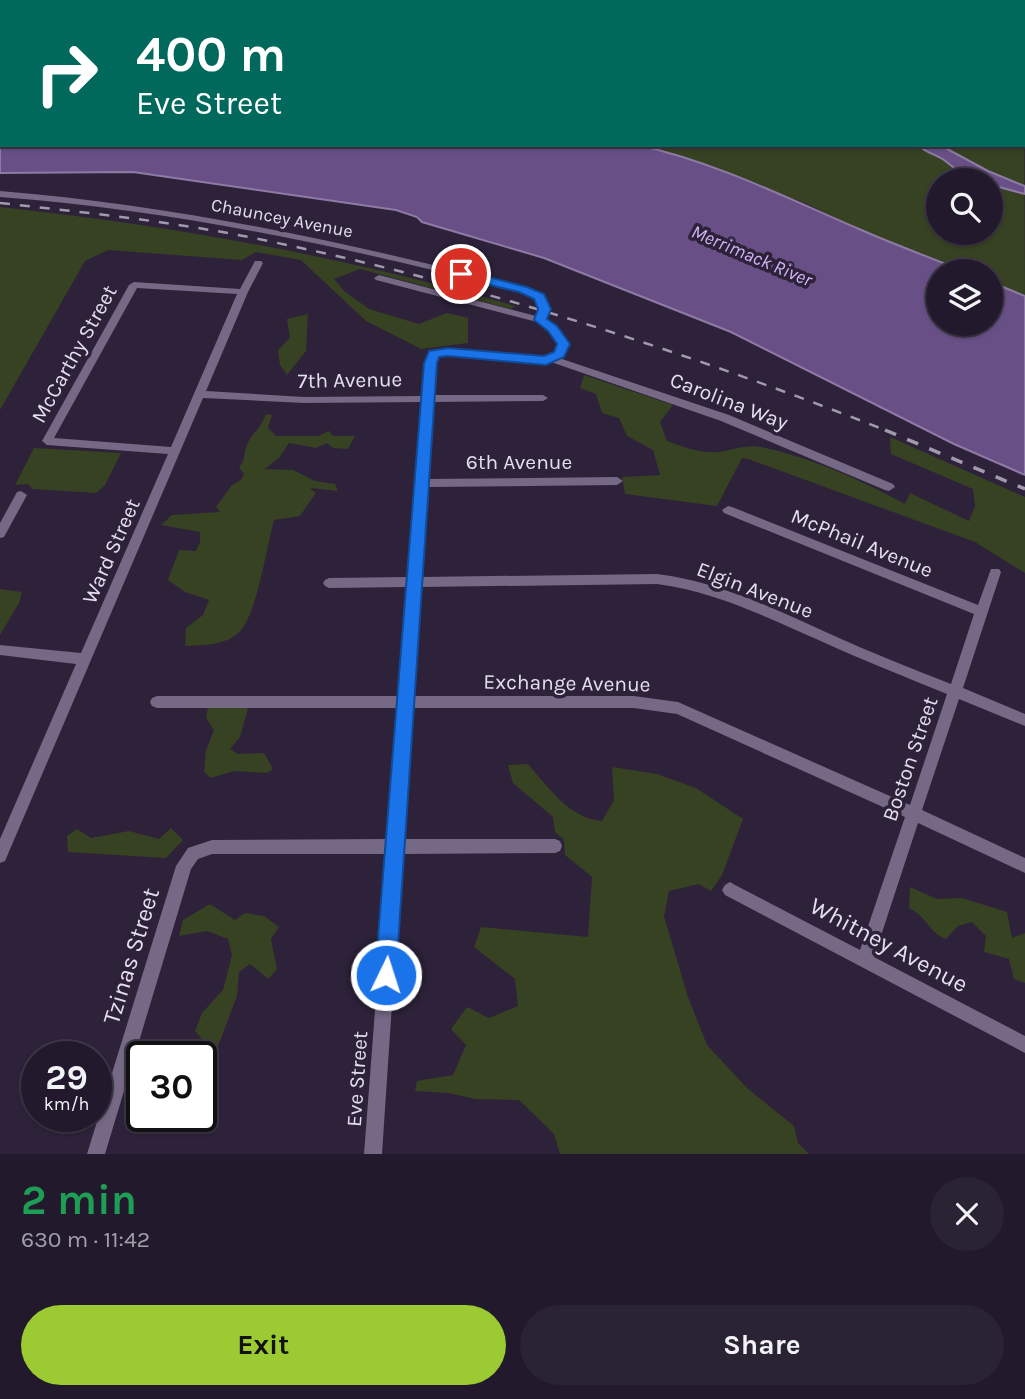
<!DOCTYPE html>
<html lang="en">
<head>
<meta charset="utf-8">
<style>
	:root { --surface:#221a2c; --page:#2a2334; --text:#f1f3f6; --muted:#a2a1a9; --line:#3f3848; --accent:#9cca32 }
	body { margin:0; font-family:Karla,sans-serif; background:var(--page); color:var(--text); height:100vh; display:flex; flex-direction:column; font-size:26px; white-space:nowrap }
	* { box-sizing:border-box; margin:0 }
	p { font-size:23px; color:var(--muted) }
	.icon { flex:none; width:38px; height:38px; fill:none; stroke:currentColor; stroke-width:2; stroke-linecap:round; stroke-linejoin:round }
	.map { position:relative; height:1154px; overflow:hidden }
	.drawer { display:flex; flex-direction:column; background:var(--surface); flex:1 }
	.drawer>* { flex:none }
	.hud { position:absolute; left:0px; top:0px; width:1026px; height:147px; box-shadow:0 2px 5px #0004,0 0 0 2px var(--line); background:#00695c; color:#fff; overflow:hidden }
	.buttons { position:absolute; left:926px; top:168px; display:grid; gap:14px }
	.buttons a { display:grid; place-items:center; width:77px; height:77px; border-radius:50%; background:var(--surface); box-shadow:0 2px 5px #0004,0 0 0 2px var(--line); font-size:35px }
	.speed { position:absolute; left:21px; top:1041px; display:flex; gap:14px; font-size:35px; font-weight:700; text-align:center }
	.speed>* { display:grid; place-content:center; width:91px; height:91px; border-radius:50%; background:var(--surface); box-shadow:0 2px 5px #0004,0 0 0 2px var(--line); line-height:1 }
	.speed small { font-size:18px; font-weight:400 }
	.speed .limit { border:4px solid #111; border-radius:10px; background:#fff; color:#111 }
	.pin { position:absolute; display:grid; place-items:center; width:60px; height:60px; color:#fff; margin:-30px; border:4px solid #fff; border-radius:50%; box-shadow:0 2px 7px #0007 }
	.me { position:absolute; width:77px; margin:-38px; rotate:4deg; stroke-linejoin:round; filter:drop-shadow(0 0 5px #0008) }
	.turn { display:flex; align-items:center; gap:24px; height:147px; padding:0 21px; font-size:32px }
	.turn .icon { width:91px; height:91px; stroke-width:2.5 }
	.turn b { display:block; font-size:49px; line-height:60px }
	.round { display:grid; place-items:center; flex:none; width:74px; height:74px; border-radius:37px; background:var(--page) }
	.head { display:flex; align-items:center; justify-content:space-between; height:119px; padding:0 21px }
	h1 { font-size:42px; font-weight:700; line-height:52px; color:#1e9e55 }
	.cta { display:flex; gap:14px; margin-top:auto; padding:14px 21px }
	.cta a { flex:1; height:80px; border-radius:42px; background:var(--accent); color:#111; font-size:28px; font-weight:700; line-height:80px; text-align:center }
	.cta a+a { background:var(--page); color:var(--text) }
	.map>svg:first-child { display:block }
	.green { fill:#364222; fill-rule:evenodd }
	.water { fill:#685086; stroke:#8e7ba5; stroke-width:2 }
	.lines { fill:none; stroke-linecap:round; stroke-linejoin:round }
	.minor { fill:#756986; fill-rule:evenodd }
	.major { fill:#91a370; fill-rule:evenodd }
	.rail-far1 { stroke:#a199ac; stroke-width:2.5; stroke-dasharray:10 10; stroke-linecap:butt }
	.rail { stroke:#a199ac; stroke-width:3.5; stroke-dasharray:12 12; stroke-linecap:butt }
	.route { fill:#1a73e8; stroke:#114b97; stroke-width:2 }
	.labels { text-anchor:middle; stroke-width:7; stroke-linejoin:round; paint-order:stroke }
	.far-street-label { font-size:18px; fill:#e5deee; stroke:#2d223a }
	.far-water-label { font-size:19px; font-style:italic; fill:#d1b5f7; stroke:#2d223a }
	.street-label { font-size:21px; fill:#e5deee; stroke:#2d223a }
	.near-street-label { font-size:24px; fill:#e5deee; stroke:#2d223a }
</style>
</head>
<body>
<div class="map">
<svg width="1025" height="1154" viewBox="0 0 1025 1154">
	<rect width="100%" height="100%" fill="#2d223a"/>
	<path class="green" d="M0,0H224V2H2L0,49Z
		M1024,64L1025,296L991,282L990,271H963L857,228L807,204L720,171L638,145H1024ZM938,180H990V233H938Z
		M0,207C175,226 347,257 515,306L511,309L360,269L334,279L344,291L369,309L419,324L447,313L468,318V343L421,349L366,321L301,260L256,252L242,260L108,250L85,261L0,410Z
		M308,314L306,351L287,375L280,365L278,350L290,338L287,319Z
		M584,375L673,405L660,422L667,441C684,447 701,454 719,452C733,450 745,444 761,447C810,457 861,480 905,504L910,493L969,521L975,506L973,489L891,454L890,437L1025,497V573L975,542L748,459L742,458L717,506L625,494L622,477L660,475L653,450L627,436L619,418L602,413L596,394L580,388Z
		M266,414L272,415L268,428L276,436H318L329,431L333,436H355L348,449L333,448L327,443L316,448L289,443L279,458L265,469L293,470L315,481L335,484L338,491L310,488L316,493L300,516L274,520C267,546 257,612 241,630C228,646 203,645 185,646L186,628L203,615L209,600L185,592L168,580L179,550L196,551L200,542V532L161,525L172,515L220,512L216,507L232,485L241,480L244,474L239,467C246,459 243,454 247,445C251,434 260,430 266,414Z
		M34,448L121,453L105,485L96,493L32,489L28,484L15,485Z
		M0,589L22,592L19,603L0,635Z
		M208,708H248L240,737L230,749L238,754L264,753L273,769L267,773L234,771L211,778L204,772L206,750L214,730L206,718Z
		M528,764C548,787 570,819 602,821L614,800L612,767L657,774L696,788L743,819L722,875L711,891L699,884L669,891L664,916L688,997L707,1045L747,1088L794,1126L798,1143L809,1154H560L554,1134L519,1100L475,1099L449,1093L415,1091L417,1081L453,1075L466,1045L451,1029L467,1007L489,1018L518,1006L515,979L474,947L481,927L588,937L592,877L565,855L564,840L555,832L553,817L513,783L508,765Z
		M171,828L183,840L166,858L68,852L67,836L77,829L91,838L129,831L159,839Z
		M910,887L937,899L962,898L1007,912L1012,938L1025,933V983L1014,979L1009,959L984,952L986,936L972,922L958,926L946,939C926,931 930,919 909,908Z
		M210,904L235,920L245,913L264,916L279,927L271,939L277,969L268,979L250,964L239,972L237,996L215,1054L195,1031L202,1013L223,990L232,955L228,939L207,931L179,936L183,920Z"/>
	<path class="water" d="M0,88L2,145H638C715,162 787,198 859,229C893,244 929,257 963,271H938V324H990L991,282L1025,296V475L954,444L731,332L544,258L422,222L417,217L396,210L133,172L0,173Z
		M918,145H940L988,171L1022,185L1025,186V194L991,185L990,180C966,180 961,173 944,160C935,154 926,153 918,145Z"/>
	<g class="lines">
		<path class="minor" d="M315,0H323L325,2H317Z
			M0,191C182,206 350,243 526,288L543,295L549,303L545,319L556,326L569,344L563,356L559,358L729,415L893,484L895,487L889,491L885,490L721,421L551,362L546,364L448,355L438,357L435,363L433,395H543L548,398L543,401L432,402L427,479L617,477L623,481L617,485L427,487L421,577L657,574C719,582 774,608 830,634C870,652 910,668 951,684L974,614L724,513L722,510L728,506L732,507L978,605L991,569H999L1001,572L963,688L1025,714V726L959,699L922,810L1025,858V873L918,823L874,957L1025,1036V1053L725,895L722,890L725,885L730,882L735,885L860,950L905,817L677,714L634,708H412L403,839H555L560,841L562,846L560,851L555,853L402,854L382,1154H364L387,854H212L198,859L191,869L105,1154H87L176,866L188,848L212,840L388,839L398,708H157L152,706L150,702L152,698L157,696H399L408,587L329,588L325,586L323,583L325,580L329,578L408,577L422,402L304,403L203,398L5,861L0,863V839L76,664L0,655V645L81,653L168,454L47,445L42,441L129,285L134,282L240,289L255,261H261L263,263L248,292L206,391L304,397L422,396L425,363L430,352L448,349L544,358L555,352L559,344L550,330L537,322L376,280L374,278L379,275L536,316L539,303L537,299L520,292C346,247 180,211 0,197ZM137,288L237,294L171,447L54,438ZM657,584C717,592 768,618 823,642C864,661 906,677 947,694L910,805L678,702L634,696H413L420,587Z
			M21,491L27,495L4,537L0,538V523L17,492Z"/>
		<path class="major" d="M1024,58H1025V64H1024Z
			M0,78H2V84H0Z"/>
		<path class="rail-far1" d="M0,203C89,213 179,222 268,241C481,285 687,352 890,432"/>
		<path class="rail" d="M885,430L1025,489"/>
	</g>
	<path class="route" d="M461,270L527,287L544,294L551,309L547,319L557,326L570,344L564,357L546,365L448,356L439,357L437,363L396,975L393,982L386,985L378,982L375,975L424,363L429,351L448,348L544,356L554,352L557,344L548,331L534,320L538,309L534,299L519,292L456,277L455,274Z"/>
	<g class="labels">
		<g class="far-street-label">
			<text transform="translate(282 218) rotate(11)" y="6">Chauncey Avenue</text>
		</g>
		<g class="far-water-label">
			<text transform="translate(752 255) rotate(23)" y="7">Merrimack River</text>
		</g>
		<g class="street-label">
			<text transform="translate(74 354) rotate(-61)" y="7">McCarthy Street</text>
			<text transform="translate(350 380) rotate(-1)" y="7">7th Avenue</text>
			<text transform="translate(729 401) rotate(21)" y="7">Carolina Way</text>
			<text x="519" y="469">6th Avenue</text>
			<text transform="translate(862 543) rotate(22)" y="7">McPhail Avenue</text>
			<text transform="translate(111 551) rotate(-66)" y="7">Ward Street</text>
			<text transform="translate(755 590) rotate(21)" y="7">Elgin Avenue</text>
			<text transform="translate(567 683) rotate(1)" y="7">Exchange Avenue</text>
			<text transform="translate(910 759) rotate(-71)" y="7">Boston Street</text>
			<text transform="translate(357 1079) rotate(-86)" y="7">Eve Street</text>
		</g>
		<g class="near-street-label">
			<text transform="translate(889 945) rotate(28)" y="8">Whitney Avenue</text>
			<text transform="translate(131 956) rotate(-73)" y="8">Tzinas Street</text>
		</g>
	</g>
</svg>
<div class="buttons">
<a><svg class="icon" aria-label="search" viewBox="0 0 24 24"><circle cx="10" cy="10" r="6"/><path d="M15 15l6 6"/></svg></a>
<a><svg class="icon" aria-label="layers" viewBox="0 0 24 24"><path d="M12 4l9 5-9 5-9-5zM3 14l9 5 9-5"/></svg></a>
</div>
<div class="speed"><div>29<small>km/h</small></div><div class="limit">30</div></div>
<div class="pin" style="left:461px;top:274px;background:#d93025"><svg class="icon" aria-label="arrive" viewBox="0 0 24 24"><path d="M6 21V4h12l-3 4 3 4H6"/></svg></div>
<svg class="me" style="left:386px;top:975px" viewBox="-20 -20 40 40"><circle r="17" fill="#1a73e8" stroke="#fff" stroke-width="3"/><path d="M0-11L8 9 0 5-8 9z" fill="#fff"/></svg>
<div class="hud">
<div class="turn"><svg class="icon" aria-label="right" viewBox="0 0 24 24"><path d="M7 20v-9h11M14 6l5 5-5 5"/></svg><div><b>400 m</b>Eve Street</div></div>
</div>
</div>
<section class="drawer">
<div class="head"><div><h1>2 min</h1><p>630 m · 11:42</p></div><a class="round"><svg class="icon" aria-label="close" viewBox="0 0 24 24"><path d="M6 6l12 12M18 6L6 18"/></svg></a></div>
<div class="cta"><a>Exit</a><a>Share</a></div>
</section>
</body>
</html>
